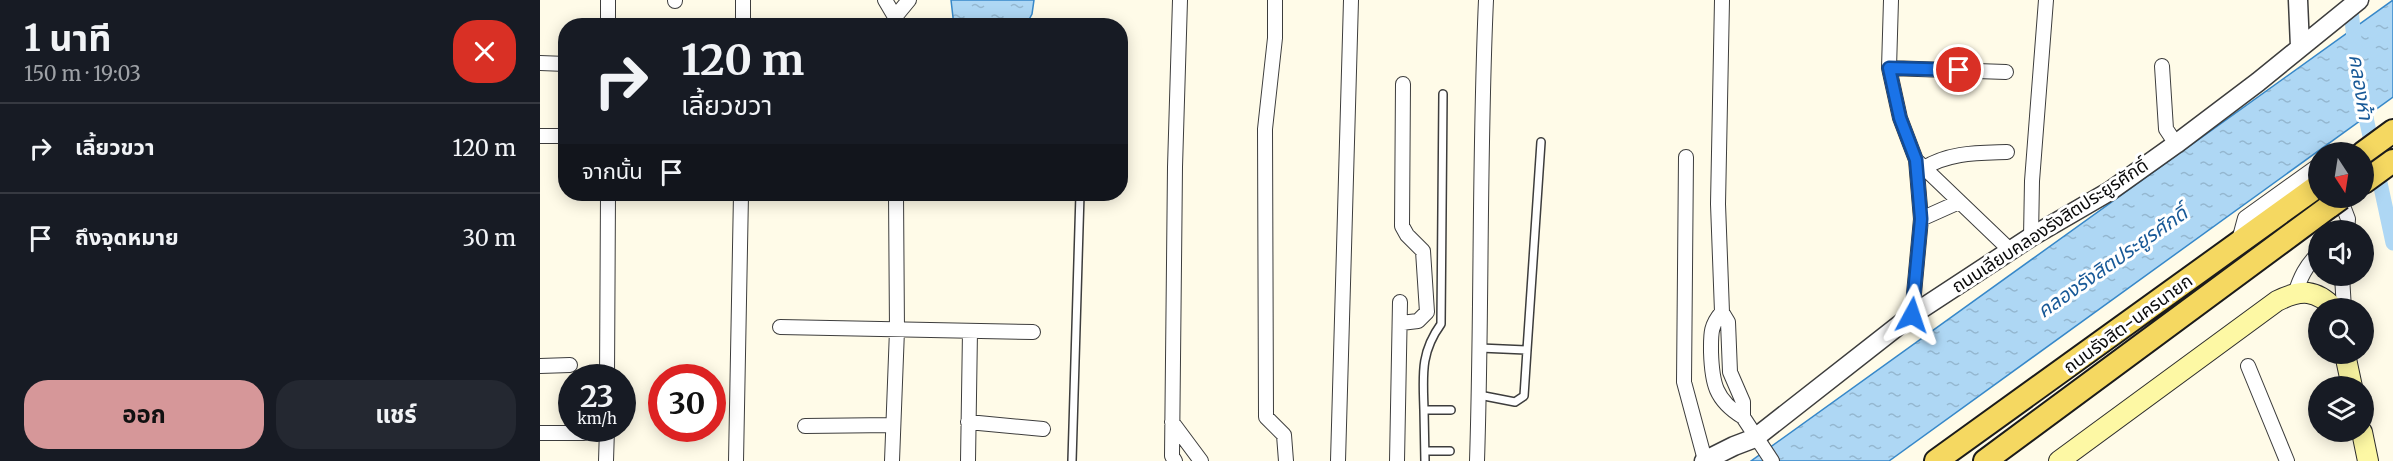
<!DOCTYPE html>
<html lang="th">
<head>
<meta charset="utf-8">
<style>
	:root { --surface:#171b24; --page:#242831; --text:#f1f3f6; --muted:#9ea1a6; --line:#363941; --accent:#d69799 }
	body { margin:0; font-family:Merriweather,"Noto Sans Thai",serif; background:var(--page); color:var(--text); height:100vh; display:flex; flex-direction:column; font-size:22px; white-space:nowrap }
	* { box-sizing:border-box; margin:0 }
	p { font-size:20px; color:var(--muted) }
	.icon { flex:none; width:33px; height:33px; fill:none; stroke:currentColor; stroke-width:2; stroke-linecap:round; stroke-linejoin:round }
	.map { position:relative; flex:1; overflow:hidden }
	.side { display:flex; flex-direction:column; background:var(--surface); width:540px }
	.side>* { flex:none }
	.hud { position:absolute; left:18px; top:18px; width:570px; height:183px; border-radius:24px; box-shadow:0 3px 15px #0003; background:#171b24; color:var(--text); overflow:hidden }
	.needle { width:39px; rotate:168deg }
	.controls { position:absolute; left:1768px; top:142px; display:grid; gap:12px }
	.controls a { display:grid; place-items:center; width:66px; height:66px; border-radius:50%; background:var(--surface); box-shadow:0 3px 15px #0003; font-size:30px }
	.speed { position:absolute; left:18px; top:364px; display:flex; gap:12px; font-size:30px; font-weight:700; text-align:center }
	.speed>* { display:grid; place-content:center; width:78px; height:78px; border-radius:50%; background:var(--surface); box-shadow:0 3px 15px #0003; line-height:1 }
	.speed small { font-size:15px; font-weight:400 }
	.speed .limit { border:9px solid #d22; background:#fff; color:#111 }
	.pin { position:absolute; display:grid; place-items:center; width:51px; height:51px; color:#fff; margin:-26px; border:3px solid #fff; border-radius:50%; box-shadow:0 2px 6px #0007 }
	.me { position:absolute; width:66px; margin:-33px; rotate:5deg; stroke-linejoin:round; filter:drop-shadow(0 0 4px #0008) }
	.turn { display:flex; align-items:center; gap:21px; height:126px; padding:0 24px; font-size:27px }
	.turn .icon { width:78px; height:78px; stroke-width:2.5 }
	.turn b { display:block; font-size:42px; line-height:51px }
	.then { display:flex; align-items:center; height:57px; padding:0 24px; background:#0003; gap:12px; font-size:22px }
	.round { display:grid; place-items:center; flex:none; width:63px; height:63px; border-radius:24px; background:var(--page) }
	.summary { display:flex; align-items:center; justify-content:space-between; height:102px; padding:0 24px }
	h1 { font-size:36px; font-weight:700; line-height:45px }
	.primary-button { display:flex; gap:12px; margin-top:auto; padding:12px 24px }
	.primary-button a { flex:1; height:69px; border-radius:24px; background:var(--accent); color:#111; font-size:24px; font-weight:700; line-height:69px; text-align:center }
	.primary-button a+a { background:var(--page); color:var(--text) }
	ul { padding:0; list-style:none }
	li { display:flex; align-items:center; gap:18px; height:90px; padding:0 24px; border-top:2px solid var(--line) }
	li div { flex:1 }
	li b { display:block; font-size:22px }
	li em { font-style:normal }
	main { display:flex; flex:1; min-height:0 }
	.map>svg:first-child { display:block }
	.water { fill:url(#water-ripples); stroke:#3788c9; stroke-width:1.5 }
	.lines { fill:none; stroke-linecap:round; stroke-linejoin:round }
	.canal { stroke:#aed7f4; stroke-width:15 }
	.service-casing { stroke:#3d3d3d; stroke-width:10 }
	.minor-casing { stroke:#3d3d3d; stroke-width:16 }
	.tertiary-casing { stroke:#3d3d3d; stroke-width:21 }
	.secondary-casing { stroke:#2c2c2c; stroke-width:22 }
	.primary-casing { stroke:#1b1b1b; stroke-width:26 }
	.service { stroke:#fff; stroke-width:7 }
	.minor { stroke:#fff; stroke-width:14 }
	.tertiary { stroke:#fff; stroke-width:18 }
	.secondary { stroke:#fdf8a4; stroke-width:20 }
	.primary { stroke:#f5d861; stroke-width:22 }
	.primary-bridge-casing { stroke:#1b1b1b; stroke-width:26; stroke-linecap:butt }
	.primary-bridge { stroke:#f5d861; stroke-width:22 }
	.route-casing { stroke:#114b97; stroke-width:15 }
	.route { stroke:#1a73e8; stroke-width:10 }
	.labels { text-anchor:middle; stroke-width:6; stroke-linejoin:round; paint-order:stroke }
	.street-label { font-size:18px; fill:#0a0a0a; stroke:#fff }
	.water-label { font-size:20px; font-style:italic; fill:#185997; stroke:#fff }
</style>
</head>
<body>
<main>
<section class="side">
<div class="summary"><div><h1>1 นาที</h1><p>150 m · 19:03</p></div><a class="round" style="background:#d93025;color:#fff"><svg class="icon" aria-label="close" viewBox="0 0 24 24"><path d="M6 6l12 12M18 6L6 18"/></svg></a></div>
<ul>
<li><svg class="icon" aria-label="right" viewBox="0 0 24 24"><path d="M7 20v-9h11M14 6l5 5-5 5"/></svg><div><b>เลี้ยวขวา</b></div><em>120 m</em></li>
<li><svg class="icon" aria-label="arrive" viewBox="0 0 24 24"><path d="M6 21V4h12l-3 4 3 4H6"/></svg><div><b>ถึงจุดหมาย</b></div><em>30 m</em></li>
</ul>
<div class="primary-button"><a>ออก</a><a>แชร์</a></div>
</section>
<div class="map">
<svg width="1853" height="461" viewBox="0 0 1853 461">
	<defs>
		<pattern id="water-ripples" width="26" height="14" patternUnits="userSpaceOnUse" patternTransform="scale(1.5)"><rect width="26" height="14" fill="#aed7f4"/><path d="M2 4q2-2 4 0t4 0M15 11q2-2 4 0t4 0" fill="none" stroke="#94b7d0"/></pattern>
	</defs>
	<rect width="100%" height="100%" fill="#fffbe8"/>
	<path class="water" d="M411,0H494L492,14L486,25L414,26Z
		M1853,0V97L1349,461H1211Z"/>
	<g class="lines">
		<path class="canal" d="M1810,0L1815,49
			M1822,99L1853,243"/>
		<g class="service-casing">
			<path id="service" d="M987,350L1001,142
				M939,395L975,402L984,396L987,350L940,348
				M884,410C883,375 880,353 901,324L903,94
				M885,451H910
				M532,461L540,194
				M885,461L884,410H911"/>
		</g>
		<g class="minor-casing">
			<path id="minor" d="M68,0V26
				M135,0V1
				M345,0L355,17L356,26
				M735,0V38L725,129L726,417L744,435L746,461
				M1182,0L1178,204L1182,312L1188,322L1190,372L1203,402V417L1232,461
				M1351,0L1349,68L1360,118L1376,160L1381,219L1372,315
				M355,17L369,0
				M203,26V0
				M0,63L26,64
				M1622,66L1626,129L1636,144
				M1349,68L1466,72
				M0,136H26
				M1146,157L1144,382L1165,460
				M1376,160L1471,251
				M1384,168C1410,152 1438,153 1467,152
				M1800,198L1808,219L1807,231
				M1381,219L1419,202
				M1491,237L1492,181L1506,0
				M1698,244L1705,218L1779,165
				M1802,276L1804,309
				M1755,294C1760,278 1766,265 1779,253
				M1182,312C1170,326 1171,334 1171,352C1172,383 1175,400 1203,417
				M861,323L878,321L887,312L883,251L867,235L862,226L863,84
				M240,327L493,332
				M0,366L30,365
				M1708,366L1747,461
				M67,378L68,194
				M428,422L503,429
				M632,422L661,461
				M265,426L352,425
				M0,433H44
				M66,461L67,429
				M196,461L201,194
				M352,461L357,330L356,194
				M428,461L430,331
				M635,461L632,456L635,167L640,0
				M798,461L811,0
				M857,461L860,302
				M937,461C942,307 939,154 946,0"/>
		</g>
		<g class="tertiary-casing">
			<path id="tertiary" d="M1758,0L1760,47
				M1164,461L1194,446L1215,438L1372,315L1491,237L1570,191L1636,144L1718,82L1819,0"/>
		</g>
		<g class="secondary-casing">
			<path id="secondary" d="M1805,354L1812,387
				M1822,432L1828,461
				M1519,461L1737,301C1761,289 1776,289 1795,309"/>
		</g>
		<g class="primary-casing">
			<path id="primary" d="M1823,153L1853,131
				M1824,182L1853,161
				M1396,461L1779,185
				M1445,461L1790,206"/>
		</g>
		<use href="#service" class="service"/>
		<use href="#minor" class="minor"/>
		<use href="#tertiary" class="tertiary"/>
		<use href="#secondary" class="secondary"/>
		<use href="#primary" class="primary"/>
		<g class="primary-bridge-casing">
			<path id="primary-bridge" d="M1790,206L1801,198"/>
		</g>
		<use href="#primary-bridge" class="primary-bridge"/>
	</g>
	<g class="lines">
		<g class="route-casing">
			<path id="route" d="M1372,315L1381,219L1376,160L1360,118L1349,68L1419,70"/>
		</g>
		<use href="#route" class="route"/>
	</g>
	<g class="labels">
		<g class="street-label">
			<text transform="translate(1510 226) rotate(-33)" y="6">ถนนเลียบคลองรังสิตประยูรศักดิ์</text>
			<text transform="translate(1588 324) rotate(-36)" y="6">ถนนรังสิต-นครนายก</text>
		</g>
		<g class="water-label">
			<text transform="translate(1821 87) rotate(81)" y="7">คลองห้า</text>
			<text transform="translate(1572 262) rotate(-35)" y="7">คลองรังสิตประยูรศักดิ์</text>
		</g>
	</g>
</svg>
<div class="controls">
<a><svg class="needle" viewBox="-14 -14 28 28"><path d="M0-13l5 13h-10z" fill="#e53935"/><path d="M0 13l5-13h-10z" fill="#9ea1a6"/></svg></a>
<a><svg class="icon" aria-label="sound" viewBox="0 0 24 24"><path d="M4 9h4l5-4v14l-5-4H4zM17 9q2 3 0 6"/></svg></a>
<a><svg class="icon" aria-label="search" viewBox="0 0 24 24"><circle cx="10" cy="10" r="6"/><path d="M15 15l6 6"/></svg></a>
<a><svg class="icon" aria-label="layers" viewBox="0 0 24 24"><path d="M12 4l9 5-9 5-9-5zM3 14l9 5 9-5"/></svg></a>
</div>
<div class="speed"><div>23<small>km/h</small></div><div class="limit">30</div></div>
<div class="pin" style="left:1419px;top:70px;background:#d93025"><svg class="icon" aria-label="arrive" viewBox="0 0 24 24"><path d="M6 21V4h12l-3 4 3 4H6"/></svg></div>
<svg class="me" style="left:1372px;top:315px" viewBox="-20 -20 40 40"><path d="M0-17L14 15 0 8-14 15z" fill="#1a73e8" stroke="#fff" stroke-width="4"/></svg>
<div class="hud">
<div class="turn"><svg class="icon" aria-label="right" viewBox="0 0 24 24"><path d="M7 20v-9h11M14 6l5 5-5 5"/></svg><div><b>120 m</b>เลี้ยวขวา</div></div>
<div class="then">จากนั้น<svg class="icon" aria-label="arrive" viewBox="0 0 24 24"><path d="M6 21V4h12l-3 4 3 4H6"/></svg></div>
</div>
</div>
</main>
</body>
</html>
